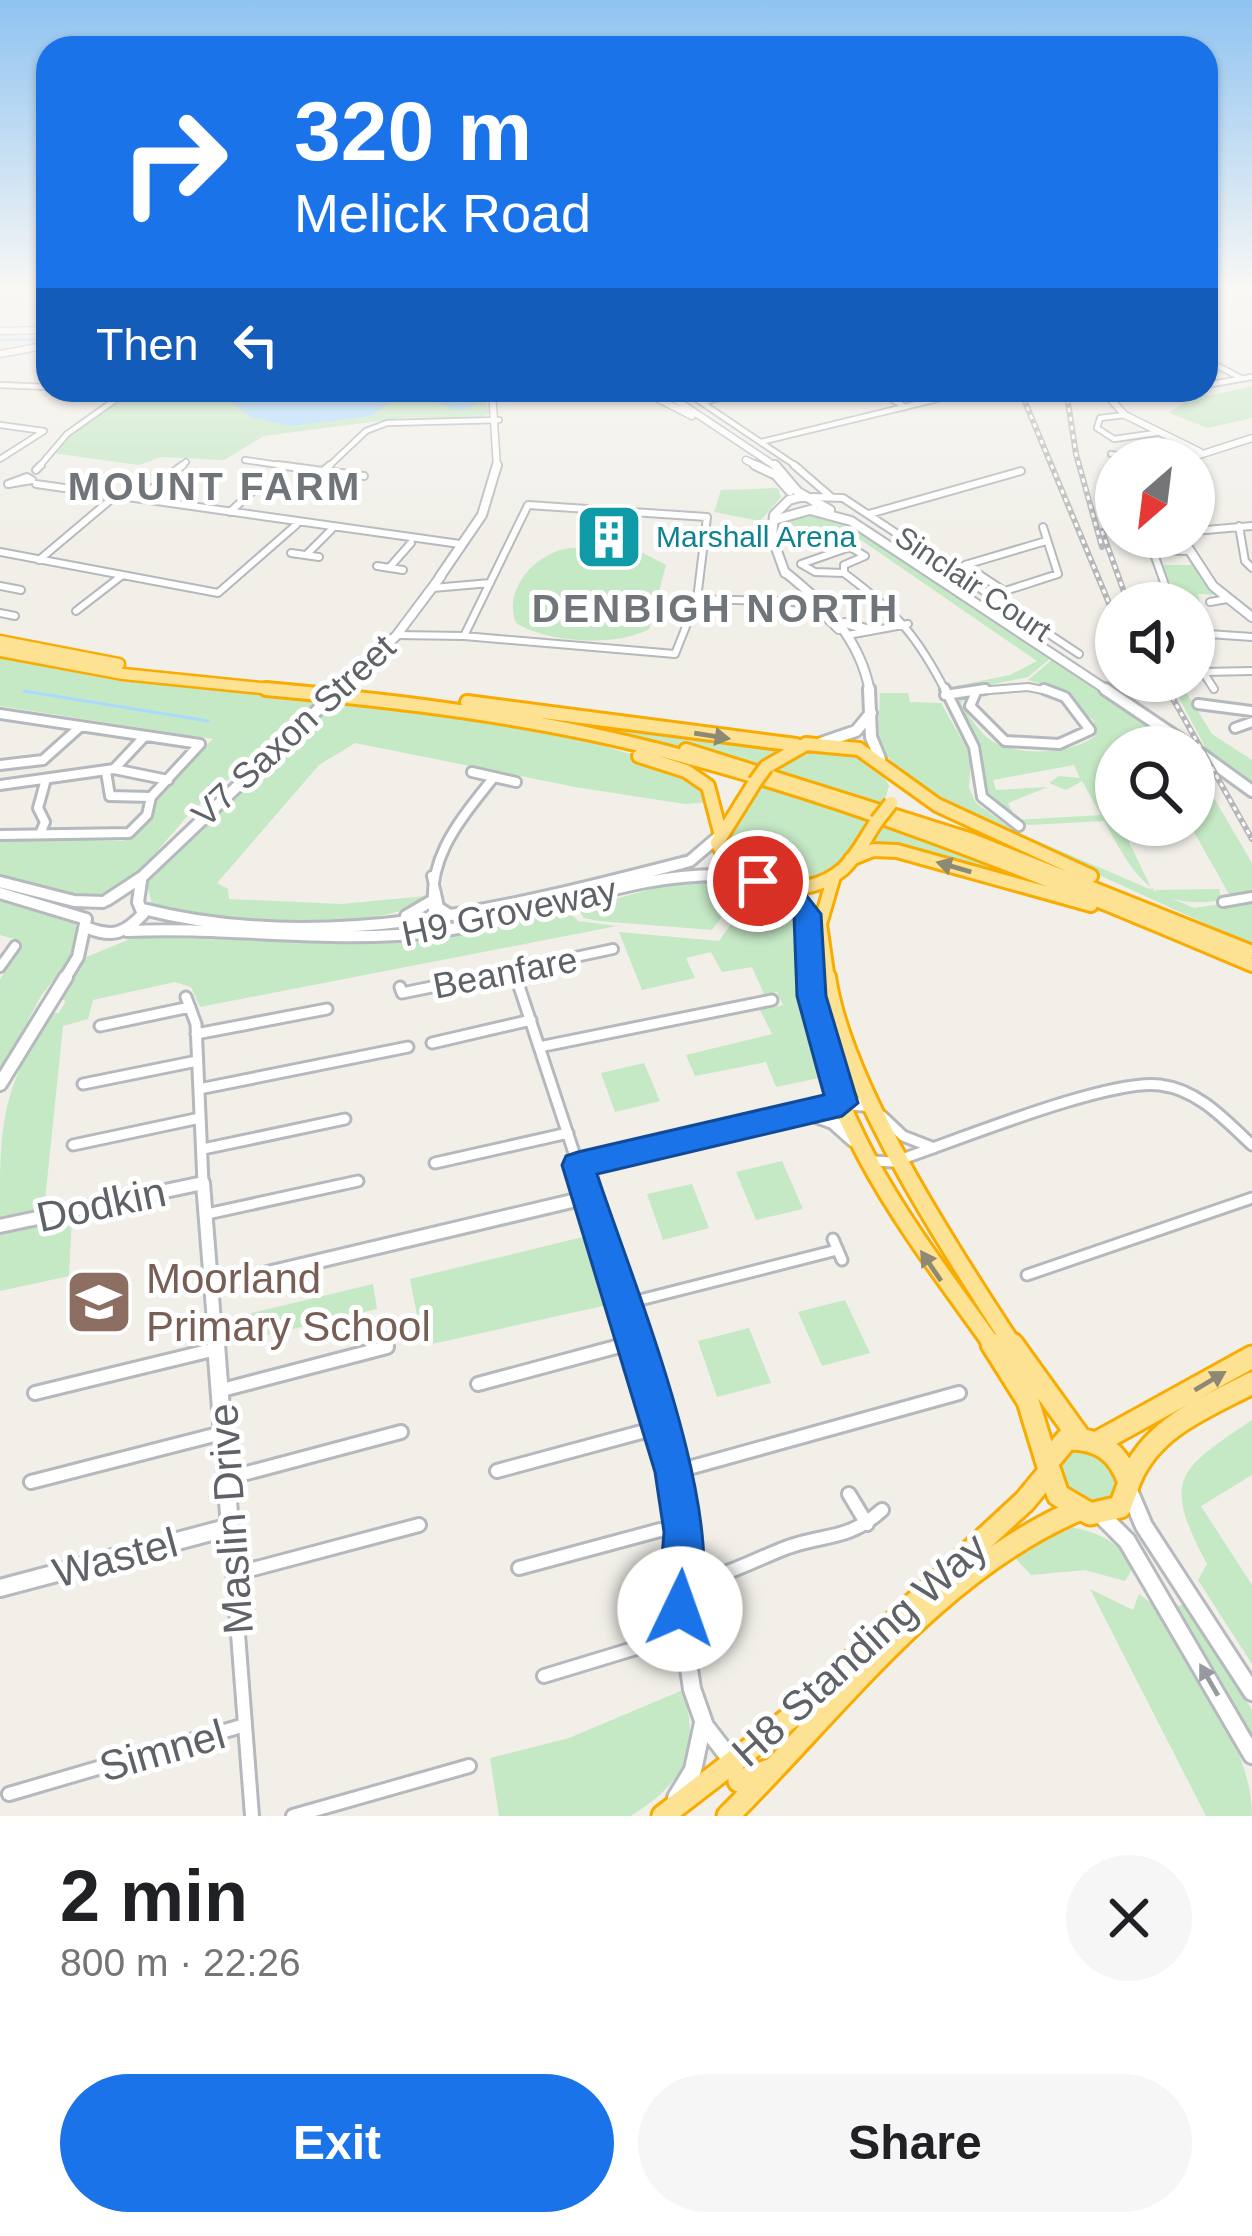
<!DOCTYPE html>
<html lang="en">
<head>
<meta charset="utf-8">
<style>
	:root { --surface:#fff; --page:#f6f6f6; --text:#202124; --muted:#757577; --accent:#1a73e8 }
	body { margin:0; font-family:Helvetica,sans-serif; background:var(--page); color:var(--text); height:100vh; display:flex; flex-direction:column; font-size:45px; white-space:nowrap }
	* { box-sizing:border-box; margin:0 }
	p { font-size:39px; color:var(--muted) }
	.icon { flex:none; width:66px; height:66px; fill:none; stroke:currentColor; stroke-width:2; stroke-linecap:round; stroke-linejoin:round }
	.map { position:relative; height:1816px; overflow:hidden }
	.sheet { display:flex; flex-direction:column; background:var(--surface); flex:1 }
	.sheet>* { flex:none }
	.hud { position:absolute; left:36px; top:36px; width:1182px; height:366px; border-radius:36px; box-shadow:0 3px 9px #0004; background:#1a73e8; color:#fff; overflow:hidden }
	.needle { width:78px; rotate:208deg }
	.fabs { position:absolute; left:1095px; top:438px; display:grid; gap:24px }
	.fabs a { display:grid; place-items:center; width:120px; height:120px; border-radius:50%; background:var(--surface); box-shadow:0 3px 9px #0004; font-size:60px }
	.pin { position:absolute; display:grid; place-items:center; width:102px; height:102px; color:#fff; margin:-51px; border:6px solid #fff; border-radius:50%; box-shadow:0 3px 12px #0007 }
	.me { position:absolute; width:132px; margin:-66px; rotate:3deg; stroke-linejoin:round; filter:drop-shadow(0 0 9px #0008) }
	.turn { display:flex; align-items:center; gap:42px; height:252px; padding:0 60px; font-size:54px }
	.turn .icon { width:156px; height:156px; stroke-width:2.5 }
	.turn b { display:block; font-size:84px; line-height:102px }
	.then { display:flex; align-items:center; height:114px; padding:0 60px; background:#0003; gap:24px; font-size:45px }
	.round { display:grid; place-items:center; flex:none; width:126px; height:126px; border-radius:63px; background:var(--page) }
	.headline { display:flex; align-items:center; justify-content:space-between; height:204px; padding:0 60px }
	h1 { font-size:72px; font-weight:800; line-height:90px }
	.button { display:flex; gap:24px; margin-top:auto; padding:24px 60px }
	.button a { flex:1; height:138px; border-radius:72px; background:var(--accent); color:#fff; font-size:48px; font-weight:800; line-height:138px; text-align:center }
	.button a+a { background:var(--page); color:var(--text) }
	.map>svg:first-child { display:block }
	.green { fill:#c5e8c5 }
	.water { fill:#aadaff }
	.lines { fill:none; stroke-linecap:round; stroke-linejoin:round }
	.stream { stroke:#aadaff; stroke-width:3 }
	.street-far4-casing { stroke:#b5b8bc; stroke-width:8 }
	.street-far3-casing { stroke:#b5b8bc; stroke-width:10 }
	.street-far2-casing { stroke:#b5b8bc; stroke-width:14 }
	.street-far1-casing { stroke:#b5b8bc; stroke-width:15 }
	.street-casing { stroke:#b5b8bc; stroke-width:18 }
	.secondary-far4-casing { stroke:#b6babf; stroke-width:9 }
	.secondary-far3-casing { stroke:#b6babf; stroke-width:12 }
	.secondary-far2-casing { stroke:#b6babf; stroke-width:16 }
	.secondary-far1-casing { stroke:#b6babf; stroke-width:18 }
	.secondary-casing { stroke:#b6babf; stroke-width:22 }
	.highway-far3-casing { stroke:#f9ab00; stroke-width:15 }
	.highway-far2-casing { stroke:#f9ab00; stroke-width:18 }
	.highway-far1-casing { stroke:#f9ab00; stroke-width:22 }
	.highway-casing { stroke:#f9ab00; stroke-width:27 }
	.street-far4 { stroke:#fff; stroke-width:4.5 }
	.street-far3 { stroke:#fff; stroke-width:6 }
	.street-far2 { stroke:#fff; stroke-width:8 }
	.street-far1 { stroke:#fff; stroke-width:9 }
	.street { stroke:#fff; stroke-width:12 }
	.secondary-far4 { stroke:#fff; stroke-width:6 }
	.secondary-far3 { stroke:#fff; stroke-width:8 }
	.secondary-far2 { stroke:#fff; stroke-width:10 }
	.secondary-far1 { stroke:#fff; stroke-width:12 }
	.secondary { stroke:#fff; stroke-width:16 }
	.highway-far3 { stroke:#fde293; stroke-width:10 }
	.highway-far2 { stroke:#fde293; stroke-width:12 }
	.highway-far1 { stroke:#fde293; stroke-width:16 }
	.highway { stroke:#fde293; stroke-width:21 }
	.rail-casing { stroke:#b6b7b8; stroke-width:6 }
	.rail { stroke:#fff; stroke-width:3; stroke-dasharray:4.5; stroke-linecap:butt }
	.secondary-bridge-far1-casing { stroke:#b6babf; stroke-width:12; stroke-linecap:butt }
	.secondary-bridge-casing { stroke:#b6babf; stroke-width:16; stroke-linecap:butt }
	.highway-bridge-casing { stroke:#f9ab00; stroke-width:18; stroke-linecap:butt }
	.secondary-bridge-far1 { stroke:#fff; stroke-width:8 }
	.secondary-bridge { stroke:#fff; stroke-width:10 }
	.highway-bridge { stroke:#fde293; stroke-width:12 }
	.oneway { fill:#8e8975 }
	.oneway2 { fill:#979a9d }
	.route { fill:#1a73e8; stroke:#114b97; stroke-width:3 }
	.labels { text-anchor:middle; stroke-width:10; stroke-linejoin:round; paint-order:stroke }
	.far-culture-label { font-size:30px; fill:#0d838f; stroke:#fff; text-anchor:start }
	.far-street-label { font-size:30px; fill:#5f6368; stroke:#fff }
	.street-label { font-size:36px; fill:#5f6368; stroke:#fff }
	.far-district-label { font-size:39px; font-weight:bold; letter-spacing:3px; fill:#70757a; stroke:#fff }
	.near-street-label { font-size:42px; fill:#5f6368; stroke:#fff }
	.near-education-label { font-size:42px; fill:#785e54; stroke:#fff; text-anchor:start }
</style>
</head>
<body>
<div class="map">
<svg width="1252" height="1816" viewBox="0 0 1252 1816">
	<rect width="100%" height="100%" fill="#f1efe8"/>
	<path class="green" d="M1252,386V418L1208,428L1169,413L1190,398L1167,390H1201L1208,396Z
		M134,390H483L489,414L477,419L409,417L264,436L224,460L161,457L139,465L52,453L77,427Z
		M778,488L781,497L760,521L714,512L721,490Z
		M817,514L856,527L1052,657L1028,677L959,691L951,687L1010,675L1037,661L845,529L804,540L805,533L819,530L788,525L790,539L777,538L782,520Z
		M577,548L643,553L666,565L649,629C617,647 548,643 516,623C501,587 542,546 577,548Z
		M1186,555L1219,595L1198,594L1200,603L1166,601L1161,588L1172,585L1159,565H1191Z
		M0,656L322,696L190,813L135,877L114,892L79,898L0,877V838L124,841L153,814L155,796L213,739L0,706Z
		M1054,658L1151,723L1139,747H1116V779L1100,780L1116,825H1121L1152,890L1219,889L1222,900C1153,912 1134,875 1104,821L1029,825L1015,820L1101,815L1082,781L1066,790L1049,783L1059,776L1080,778L1074,765L993,780L996,790L1048,787L1008,803L1013,813L1004,812L984,791L982,755L955,698H964L961,704C969,715 980,734 992,741C1017,757 1073,754 1095,736L1094,721L1059,689L1028,680Z
		M1170,681H1179L1212,734L1252,760V783L1208,752Z
		M880,693H908L910,702L941,703L971,756L969,788L976,803L1014,831L1194,908L1252,899V945L931,798L882,752L878,743Z
		M347,701C421,711 674,739 712,802L685,804L575,787L355,743L319,765L217,883L228,889L229,899L341,904L426,896L425,901C372,931 206,933 152,904L146,881L326,705L332,712Z
		M532,713L533,711L784,749L761,766Z
		M810,750C844,750 873,753 889,786L883,805L774,771L791,755Z
		M1194,764L1252,863V894H1229L1190,825H1194Z
		M763,786L871,820C858,837 845,862 827,873C793,892 727,878 725,834Z
		M885,823L1087,898L864,848Z
		M695,877L744,886L712,930L599,921L584,918L578,909Z
		M756,890L795,912L807,1036L819,1078L776,1087L766,1062L695,1076L686,1055L772,1034L760,1010L783,1005L777,992L764,994L752,967L722,972L711,952L686,958L695,978L642,990L619,932L719,941Z
		M0,897L76,921V950L41,996L0,1074V980L21,941L0,935Z
		M568,910L578,921L617,926L200,1007L191,987L175,982L93,1000L88,1019L63,1026L44,1210L0,1219C0,1126 0,1093 50,1013H59L66,1001L58,998L84,958L135,937L375,944Z
		M644,1063L660,1101L615,1112L601,1073Z
		M782,1161L803,1209L756,1220L736,1172Z
		M692,1184L709,1228L663,1240L647,1194Z
		M72,1216L69,1276L0,1291V1230Z
		M591,1235L612,1304L423,1346L410,1279Z
		M373,1284L377,1309L225,1345L223,1320Z
		M845,1300L870,1353L822,1366L798,1312Z
		M749,1328L771,1383L717,1397L698,1341Z
		M1252,1420V1475L1201,1506L1252,1585V1664L1198,1580L1207,1564C1161,1478 1178,1470 1252,1420Z
		M1082,1447L1103,1455L1120,1483L1115,1500L1098,1509L1060,1488L1058,1459Z
		M1063,1526C1092,1530 1120,1539 1133,1568L1125,1581L1085,1570L1031,1575L1016,1559L1035,1535Z
		M1090,1589L1133,1610L1139,1594L1155,1606C1191,1665 1252,1746 1252,1816H1206Z
		M1186,1604L1252,1710V1746L1177,1606Z
		M683,1690C701,1753 684,1782 631,1816H499L490,1758L569,1738Z"/>
	<path class="water" d="M216,390H468L475,405L460,411L425,398L397,396L371,416L290,426L251,417Z"/>
	<g class="lines">
		<path class="stream" d="M0,340L48,339
			M24,691L208,721"/>
		<g class="street-far4-casing">
			<path id="street-far4" d="M1206,360L1241,378
				M0,385L48,387
				M1206,385L1252,377
				M67,390L115,398
				M683,390L799,468
				M876,390L905,407
				M703,402L753,390
				M1125,415L1100,418L1097,428L1114,439L1156,433
				M0,425L44,431L0,459
				M761,442L974,390
				M1111,454L1139,459
				M245,460L299,468
				M38,468L67,434L129,390
				M179,468L186,462
				M327,468L366,431L387,423L499,420"/>
		</g>
		<g class="street-far3-casing">
			<path id="street-far3" d="M278,465L323,471L330,465
				M794,465L830,496
				M36,470L41,465
				M325,471L364,476
				M27,477L32,480L8,484Z
				M36,484L460,544
				M812,497L843,498L1079,654
				M140,498L183,465
				M528,505L707,517L697,599L675,654L464,636Z
				M230,512L255,489
				M869,514L1021,471
				M1239,526L1245,561L1252,568
				M1194,531L1252,526
				M1148,537L1165,585
				M850,547L865,556L844,565V573L815,572L801,564Z
				M1151,550L1190,551
				M0,552L218,593L296,525
				M291,553L319,557
				M306,555L331,530
				M39,560L115,496
				M377,566L403,570
				M389,568L411,543
				M844,573C895,611 917,635 946,692
				M0,586L21,590
				M433,588L490,583
				M1004,591L965,565L1046,541
				M1002,592L1058,574L1043,527
				M697,599L815,602
				M1210,602L1227,599
				M782,609L823,614
				M76,611L120,577
				M0,613L15,616
				M1194,633L1252,637
				M397,635L464,636
				M848,635L908,624
				M1194,658L1214,689
				M1204,672L1252,671
				M965,692L1028,687L1053,692"/>
		</g>
		<g class="street-far2-casing">
			<path id="street-far2" d="M945,689L974,747L982,797L1019,826
				M976,692L970,706L1005,741L1059,744L1090,730L1065,697L1044,689
				M945,695L985,689
				M1198,704L1252,711
				M0,714L200,744L151,797L147,815L129,833L0,835
				M1235,728L1252,722
				M43,760L81,726
				M0,765L43,760
				M114,769L168,780
				M106,772L110,796L151,797
				M494,777L516,782
				M0,785L114,769L145,736
				M40,834L45,822L38,808L46,779
				M432,876L439,907L450,914
				M1223,902L1252,897
				M434,918C425,859 459,821 494,777L472,772
				M0,967L15,946
				M514,971L517,980
				M467,980L613,949"/>
		</g>
		<g class="street-far1-casing">
			<path id="street-far1" d="M516,977L578,1165
				M400,987L402,993L481,977
				M186,997L196,1024L203,1183
				M100,1026L190,1007
				M196,1034L327,1009
				M432,1043L531,1020
				M539,1047L772,1000
				M83,1084L197,1061
				M199,1089L408,1047
				M882,1116L903,1136L934,1148
				M73,1145L200,1118
				M203,1149L345,1119
				M872,1161L893,1162C951,1143 1108,1078 1160,1085C1199,1090 1225,1120 1252,1145
				M435,1163L568,1133
				M207,1214L358,1181
				M833,1239L842,1260
				M1027,1275L1252,1198
				M624,1304L837,1250
				M616,1347L635,1342"/>
		</g>
		<g class="street-casing">
			<path id="street" d="M478,1384L627,1344
				M222,1390L387,1347
				M35,1393L216,1349
				M497,1471L660,1427
				M674,1472L959,1393
				M228,1478L401,1432
				M31,1482L222,1433
				M849,1494L867,1524
				M230,1530L252,1816
				M519,1568L660,1530L677,1531
				M234,1574L419,1525
				M682,1583C722,1579 751,1561 788,1547C828,1533 847,1541 882,1510
				M544,1676L679,1635
				M9,1794L245,1725
				M293,1816L469,1766"/>
		</g>
		<g class="secondary-far4-casing">
			<path id="secondary-far4" d="M0,331L48,330
				M0,354L48,345
				M492,390L497,468
				M641,390L692,416
				M661,390L778,468
				M1102,390L1125,415L1200,452
				M1187,459L1252,438
				M746,460L761,468"/>
		</g>
		<g class="secondary-far3-casing">
			<path id="secondary-far3" d="M755,465L776,475L790,491
				M775,465L798,492L830,510
				M810,510L851,521L1110,692
				M774,520L813,509
				M1181,537L1213,586L1252,617
				M785,572C826,605 860,638 870,692
				M785,573L772,537L774,515L789,500L804,496
				M439,578L482,515L497,465
				M809,600L839,629
				M845,623L870,630
				M348,681L396,636L441,576"/>
		</g>
		<g class="secondary-far2-casing">
			<path id="secondary-far2" d="M869,689L871,737L880,759
				M1105,689L1191,747
				M821,743L856,731L871,713
				M1194,749L1252,791
				M0,882L74,901L103,902
				M0,893L86,919
				M107,900L142,877L327,701
				M143,909C326,956 511,907 690,861L717,838
				M406,916L430,902
				M88,928C113,938 125,933 143,914L138,902L141,881
				M127,931C231,926 335,945 439,931C543,917 637,867 744,876
				M64,980L78,957L86,919"/>
		</g>
		<g class="secondary-far1-casing">
			<path id="secondary-far1" d="M0,1084L66,977
				M808,1113L833,1122L853,1140
				M0,1226L203,1183L216,1347
				M213,1286L589,1197
				M640,1347L578,1165L842,1103L870,1105"/>
		</g>
		<g class="secondary-casing">
			<path id="secondary" d="M639,1344L680,1506L683,1628L692,1689L705,1726L735,1765
				M1130,1493L1144,1526L1252,1692
				M1101,1515L1127,1541L1252,1755
				M0,1588L230,1527L216,1344
				M676,1798L693,1770L703,1723"/>
		</g>
		<g class="highway-far3-casing">
			<path id="highway-far3" d="M0,641L119,664
				M0,651L123,674L300,692"/>
		</g>
		<g class="highway-far2-casing">
			<path id="highway-far2" d="M266,689C375,699 483,711 591,734C819,783 1037,874 1252,965
				M467,702L796,745
				M686,750L972,840L1252,952
				M639,756L686,771L708,786L720,832
				M766,767L806,744L859,749L937,805L1091,876
				M755,782L717,843C740,887 803,904 843,869C857,856 866,837 877,821
				M851,859L873,850L897,851L1091,905
				M776,886L807,914L810,980
				M828,980L820,924L834,876"/>
		</g>
		<g class="highway-far1-casing">
			<path id="highway-far1" d="M810,977C821,1121 914,1235 994,1347
				M827,977C843,1086 952,1253 1014,1347"/>
		</g>
		<g class="highway-casing">
			<path id="highway" d="M992,1344L1028,1401L1047,1463
				M1012,1344L1079,1437
				M1067,1439C1099,1438 1119,1452 1129,1483L1120,1507L1090,1514L1058,1495L1047,1463Z
				M1098,1442L1252,1357
				M1130,1480C1152,1427 1204,1408 1252,1383
				M739,1781L769,1770
				M663,1816L790,1718L1025,1501L1048,1473
				M728,1816C836,1709 936,1571 1078,1510"/>
		</g>
		<use href="#street-far4" class="street-far4"/>
		<use href="#street-far3" class="street-far3"/>
		<use href="#street-far2" class="street-far2"/>
		<use href="#street-far1" class="street-far1"/>
		<use href="#street" class="street"/>
		<use href="#secondary-far4" class="secondary-far4"/>
		<use href="#secondary-far3" class="secondary-far3"/>
		<use href="#secondary-far2" class="secondary-far2"/>
		<use href="#secondary-far1" class="secondary-far1"/>
		<use href="#secondary" class="secondary"/>
		<use href="#highway-far3" class="highway-far3"/>
		<use href="#highway-far2" class="highway-far2"/>
		<use href="#highway-far1" class="highway-far1"/>
		<use href="#highway" class="highway"/>
		<g class="rail-casing">
			<path id="rail" d="M1020,390L1116,620
				M1066,390L1076,454L1102,547
				M1102,531L1128,603
				M1163,681L1252,839"/>
		</g>
		<use href="#rail" class="rail"/>
		<g class="secondary-bridge-far1-casing">
			<path id="secondary-bridge-far1" d="M336,692L348,681"/>
		</g>
		<g class="secondary-bridge-casing">
			<path id="secondary-bridge" d="M327,701L339,689"/>
		</g>
		<g class="highway-bridge-casing">
			<path id="highway-bridge" d="M755,782L766,767
				M877,821L891,803"/>
		</g>
		<use href="#secondary-bridge-far1" class="secondary-bridge-far1"/>
		<use href="#secondary-bridge" class="secondary-bridge"/>
		<use href="#highway-bridge" class="highway-bridge"/>
	</g>
	<defs><path id="oneway-solid" d="M-6-.8H1V-3.2L6.5 0L1 3.2V.8H-6Z" transform="scale(3)"/></defs>
	<g class="oneway">
		<use href="#oneway-solid" transform="translate(712 736) rotate(9)"/>
		<use href="#oneway-solid" transform="translate(954 867) rotate(-164)"/>
		<use href="#oneway-solid" transform="translate(931 1266) rotate(-124)"/>
		<use href="#oneway-solid" transform="translate(1210 1381) rotate(-31)"/>
	</g>
	<use class="oneway2" href="#oneway-solid" transform="translate(1209 1680) rotate(-120)"/>
	<linearGradient id="sky" x2="0" y2="1"><stop stop-color="#8fc3f1"/><stop offset="0.53" stop-color="#f9f8f5"/><stop offset="1" stop-color="#f9f8f5" stop-opacity="0"/></linearGradient>
	<rect width="1252" height="545" fill="url(#sky)"/>
	<path class="route" d="M758,873L799,886L821,914L826,996L858,1103L842,1116L597,1174C631,1278 735,1526 695,1624L680,1631L665,1624L658,1609L664,1532L655,1472L562,1165L566,1156L578,1152L824,1095L797,996L794,916L779,899L749,888V875Z"/>
	<defs>
		<g id="building-square" transform="scale(3.45)"><rect x="-9" y="-9" width="18" height="18" rx="4" fill="#0f9aa8" stroke="#fff"/><path d="M-4-6H4V6H1V3H-1V6H-4ZM-2.5-4.3h1.7v1.8h-1.7ZM.8-4.3h1.7v1.8H.8ZM-2.5-1h1.7V.8h-1.7ZM.8-1h1.7V.8H.8Z" fill="#fff"/></g>
		<g id="school-square" transform="scale(3.45)"><rect x="-9" y="-9" width="18" height="18" rx="4" fill="#8d6e63" stroke="#fff"/><path d="M0-5L7-2L0 1L-7-2ZM-4 1L0 2.5L4 1V4Q0 6-4 4Z" fill="#fff"/></g>
	</defs>
	<g fill-rule="evenodd">
		<use href="#building-square" x="609" y="537"/>
		<use href="#school-square" x="99" y="1302"/>
	</g>
	<g class="labels">
		<g class="far-culture-label">
			<text x="656" y="547">Marshall Arena</text>
		</g>
		<g class="far-street-label">
			<text transform="translate(973 584) rotate(34)" y="10">Sinclair Court</text>
		</g>
		<g class="street-label">
			<text transform="translate(293 730) rotate(-43)" y="13">V7 Saxon Street</text>
			<text transform="translate(509 911) rotate(-12)" y="13">H9 Groveway</text>
			<text transform="translate(505 972) rotate(-11)" y="13">Beanfare</text>
		</g>
		<g class="far-district-label">
			<text x="215" y="500">MOUNT FARM</text>
			<text x="716" y="622">DENBIGH NORTH</text>
		</g>
		<g class="near-street-label">
			<text transform="translate(101 1204) rotate(-12)" y="15">Dodkin</text>
			<text transform="translate(230 1519) rotate(-94)" y="15">Maslin Drive</text>
			<text transform="translate(115 1557) rotate(-15)" y="15">Wastel</text>
			<text transform="translate(859 1649) rotate(-42)" y="15">H8 Standing Way</text>
			<text transform="translate(162 1750) rotate(-16)" y="15">Simnel</text>
		</g>
		<g class="near-education-label">
			<text x="146" y="1293">Moorland<tspan x="146" dy="48">Primary School</tspan></text>
		</g>
	</g>
</svg>
<div class="fabs">
<a><svg class="needle" viewBox="-14 -14 28 28"><path d="M0-13l5 13h-10z" fill="#e53935"/><path d="M0 13l5-13h-10z" fill="#757577"/></svg></a>
<a><svg class="icon" aria-label="sound" viewBox="0 0 24 24"><path d="M4 9h4l5-4v14l-5-4H4zM17 9q2 3 0 6"/></svg></a>
<a><svg class="icon" aria-label="search" viewBox="0 0 24 24"><circle cx="10" cy="10" r="6"/><path d="M15 15l6 6"/></svg></a>
</div>
<div class="pin" style="left:758px;top:881px;background:#d93025"><svg class="icon" aria-label="arrive" viewBox="0 0 24 24"><path d="M6 21V4h12l-3 4 3 4H6"/></svg></div>
<svg class="me" style="left:680px;top:1609px" viewBox="-20 -20 40 40"><circle r="19" fill="#fff"/><path d="M0-13L10 11 0 6-10 11z" fill="#1a73e8"/></svg>
<div class="hud">
<div class="turn"><svg class="icon" aria-label="right" viewBox="0 0 24 24"><path d="M7 20v-9h11M14 6l5 5-5 5"/></svg><div><b>320 m</b>Melick Road</div></div>
<div class="then">Then<svg class="icon" aria-label="left" viewBox="0 0 24 24"><path d="M17 20v-9H6M10 6l-5 5 5 5"/></svg></div>
</div>
</div>
<section class="sheet">
<div class="headline"><div><h1>2 min</h1><p>800 m · 22:26</p></div><a class="round"><svg class="icon" aria-label="close" viewBox="0 0 24 24"><path d="M6 6l12 12M18 6L6 18"/></svg></a></div>
<div class="button"><a>Exit</a><a>Share</a></div>
</section>
</body>
</html>
